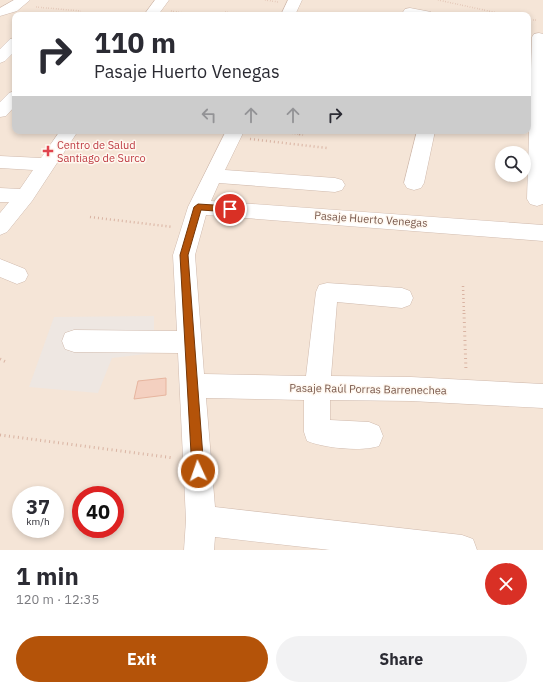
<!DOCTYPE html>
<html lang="en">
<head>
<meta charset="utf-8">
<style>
	:root { --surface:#fff; --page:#f2f2f3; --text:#2b2b33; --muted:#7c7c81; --accent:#b45309 }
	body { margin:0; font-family:"IBM Plex Sans",sans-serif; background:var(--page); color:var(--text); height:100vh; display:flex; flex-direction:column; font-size:15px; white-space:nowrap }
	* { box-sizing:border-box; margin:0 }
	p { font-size:13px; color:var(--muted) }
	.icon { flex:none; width:22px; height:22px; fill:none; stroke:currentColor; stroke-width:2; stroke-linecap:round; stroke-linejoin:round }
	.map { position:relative; height:550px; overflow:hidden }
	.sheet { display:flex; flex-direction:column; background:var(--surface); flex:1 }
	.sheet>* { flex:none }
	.hud { position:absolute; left:12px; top:12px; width:519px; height:122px; border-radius:8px; box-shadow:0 2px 6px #0003; background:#fff; color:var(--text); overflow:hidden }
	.controls { position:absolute; left:495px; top:146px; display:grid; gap:8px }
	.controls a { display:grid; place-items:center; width:36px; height:36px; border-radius:50%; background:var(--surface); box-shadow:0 2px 6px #0003; font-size:20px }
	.speed { position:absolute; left:12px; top:486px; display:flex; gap:8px; font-size:20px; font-weight:700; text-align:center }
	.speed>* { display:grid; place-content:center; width:52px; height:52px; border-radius:50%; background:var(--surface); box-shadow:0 2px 6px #0003; line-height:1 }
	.speed small { font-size:10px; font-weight:400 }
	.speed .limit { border:6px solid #d22; background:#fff; color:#111 }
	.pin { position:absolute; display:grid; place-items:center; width:34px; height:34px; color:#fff; margin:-17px; border:2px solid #fff; border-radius:50%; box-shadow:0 1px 4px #0007 }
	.me { position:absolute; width:44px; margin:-22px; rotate:357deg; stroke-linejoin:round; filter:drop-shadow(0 0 3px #0008) }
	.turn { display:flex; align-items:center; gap:14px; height:84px; padding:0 16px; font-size:18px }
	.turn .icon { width:52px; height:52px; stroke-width:2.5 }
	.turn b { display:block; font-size:28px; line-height:34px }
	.lanes { display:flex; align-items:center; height:38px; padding:0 16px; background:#0003; justify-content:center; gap:20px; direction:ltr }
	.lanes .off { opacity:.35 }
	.round { display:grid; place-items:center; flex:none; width:42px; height:42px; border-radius:21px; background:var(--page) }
	.overview { display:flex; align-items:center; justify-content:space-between; height:68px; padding:0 16px }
	h1 { font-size:24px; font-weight:700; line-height:30px }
	.button { display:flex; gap:8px; margin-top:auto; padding:8px 16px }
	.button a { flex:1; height:46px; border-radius:24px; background:var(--accent); color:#fff; font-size:16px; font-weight:700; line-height:46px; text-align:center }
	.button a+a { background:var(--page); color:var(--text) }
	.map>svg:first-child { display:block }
	.residential { fill:#f5e5d7; fill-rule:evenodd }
	.industrial { fill:#eee7e2 }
	.green { fill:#d9ecc6 }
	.building { fill:#f4d0c0; stroke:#e7b59f }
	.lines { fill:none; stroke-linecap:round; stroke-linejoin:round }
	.minor-casing { stroke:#d0baad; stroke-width:1 }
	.path-far2 { stroke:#d9b3a2; stroke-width:1.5; stroke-dasharray:0.5 2; stroke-linecap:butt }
	.path-far1 { stroke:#d9b3a2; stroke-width:2.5; stroke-dasharray:1 3; stroke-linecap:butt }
	.path { stroke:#d9b3a2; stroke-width:3; stroke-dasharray:1 3.5; stroke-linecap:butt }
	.minor { fill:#fff; fill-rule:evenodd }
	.route { fill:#b45309; stroke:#753606 }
	.health-dot { fill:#e0444e; stroke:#fff8f0; stroke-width:1.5 }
	.labels { text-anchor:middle; stroke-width:3; stroke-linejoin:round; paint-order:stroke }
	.health-label { font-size:11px; fill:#be3a42; stroke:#fff8f0; text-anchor:start }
	.street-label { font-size:11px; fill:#79584b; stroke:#fff8f0 }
</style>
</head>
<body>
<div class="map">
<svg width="543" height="550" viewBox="0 0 543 550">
	<rect width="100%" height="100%" fill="#fdf4e9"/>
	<path class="residential" d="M0,0H543V550H0ZM15,15H528V131H15ZM502,153H524V175H502ZM21,495H55V529H21ZM81,495H115V529H81Z"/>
	<path class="industrial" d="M154,316V353L112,358L98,393L29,387L54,317Z"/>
	<path class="green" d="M528,55H531L534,122L528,121Z"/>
	<path class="building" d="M166,378V395L134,399L138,381Z"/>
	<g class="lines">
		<g class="minor-casing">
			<path id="minor" d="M14,0H30L17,11L0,16V8Z
				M155,0H169L158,15H144Z
				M288,0H302L295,15H281Z
				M410,8L431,12L433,15H405L403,12L405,9Z
				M539,33L543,34V204L537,206L530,204L527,199L532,37L534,34Z
				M15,38V51L5,61L0,63V49L10,39Z
				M15,91V106L6,116L0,117V102L9,93Z
				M60,131H78L32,201L7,232L0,235V213L9,202H0V188L20,189L33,170L0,168V156L41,158Z
				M226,131H244L225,170L335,178L342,180L345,185L342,190L335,192L219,183L211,201L543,225V241L206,215L195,255L204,374L306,376L316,292L319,285L327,283L402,288L410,291L413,298L410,305L402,308L337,302L331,376L411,377L543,384V408L411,401L330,400V420L369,422L379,426L383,436L379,446C362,452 324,448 307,441L304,432V400L206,398L215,507L462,535L473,539L477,550H330L215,537L214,550H184L186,520L178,353L74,352L65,349L62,341L65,333L74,330L177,331L173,255L188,207Z
				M417,131H435L424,183L421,188L414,190L407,188L404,183Z
				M0,259L25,269L28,275L25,281L17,284L0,277Z"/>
		</g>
		<path class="path-far2" d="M265,0L278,2
			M438,0L507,15
			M36,7L81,11
			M171,11L196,15
			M225,12L249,15
			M528,20H538
			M275,131L303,135"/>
		<path class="path-far1" d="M299,134L303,135
			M250,139L327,148
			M90,217L173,227
			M463,286L464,314"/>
		<path class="path" d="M464,313L466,371
			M0,359L8,363
			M0,435L174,458"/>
		<use href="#minor" class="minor"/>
	</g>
	<path class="route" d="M198,204L230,206L234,209L230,212L201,210L188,255L204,471L202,475L198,477L194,475L192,471L180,255L194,207Z"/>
	<path class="health-dot" d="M46 145h4v4h4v4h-4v4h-4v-4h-4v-4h4z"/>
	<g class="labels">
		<g class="health-label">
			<text x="57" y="149">Centro de Salud<tspan x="57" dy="13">Santiago de Surco</tspan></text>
		</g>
		<g class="street-label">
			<text transform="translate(371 219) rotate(4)" y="4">Pasaje Huerto Venegas</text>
			<text transform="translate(368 389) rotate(1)" y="4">Pasaje Raúl Porras Barrenechea</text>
		</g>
	</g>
</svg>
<div class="controls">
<a><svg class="icon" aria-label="search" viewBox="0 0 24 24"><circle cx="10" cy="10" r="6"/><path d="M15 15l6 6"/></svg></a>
</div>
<div class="speed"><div>37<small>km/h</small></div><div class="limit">40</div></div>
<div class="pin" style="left:230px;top:209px;background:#d93025"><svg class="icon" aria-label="arrive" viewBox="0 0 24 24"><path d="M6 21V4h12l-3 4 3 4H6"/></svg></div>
<svg class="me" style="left:198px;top:471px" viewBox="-20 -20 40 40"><circle r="17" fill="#b45309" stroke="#fff" stroke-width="3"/><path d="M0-11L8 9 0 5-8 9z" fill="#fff"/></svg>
<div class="hud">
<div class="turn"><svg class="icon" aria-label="right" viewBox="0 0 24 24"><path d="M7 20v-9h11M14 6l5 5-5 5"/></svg><div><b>110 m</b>Pasaje Huerto Venegas</div></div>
<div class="lanes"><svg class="icon off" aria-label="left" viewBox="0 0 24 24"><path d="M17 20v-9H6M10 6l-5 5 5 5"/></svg><svg class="icon off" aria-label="ahead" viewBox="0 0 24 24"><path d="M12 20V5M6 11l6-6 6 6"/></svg><svg class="icon off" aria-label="ahead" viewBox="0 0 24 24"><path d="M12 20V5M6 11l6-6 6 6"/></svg><svg class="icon" aria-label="right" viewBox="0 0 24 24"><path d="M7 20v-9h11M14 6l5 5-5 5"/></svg></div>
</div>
</div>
<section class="sheet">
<div class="overview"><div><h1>1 min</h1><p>120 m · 12:35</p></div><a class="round" style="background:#d93025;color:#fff"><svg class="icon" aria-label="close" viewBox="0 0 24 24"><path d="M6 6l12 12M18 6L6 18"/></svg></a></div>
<div class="button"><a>Exit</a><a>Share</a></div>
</section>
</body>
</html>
